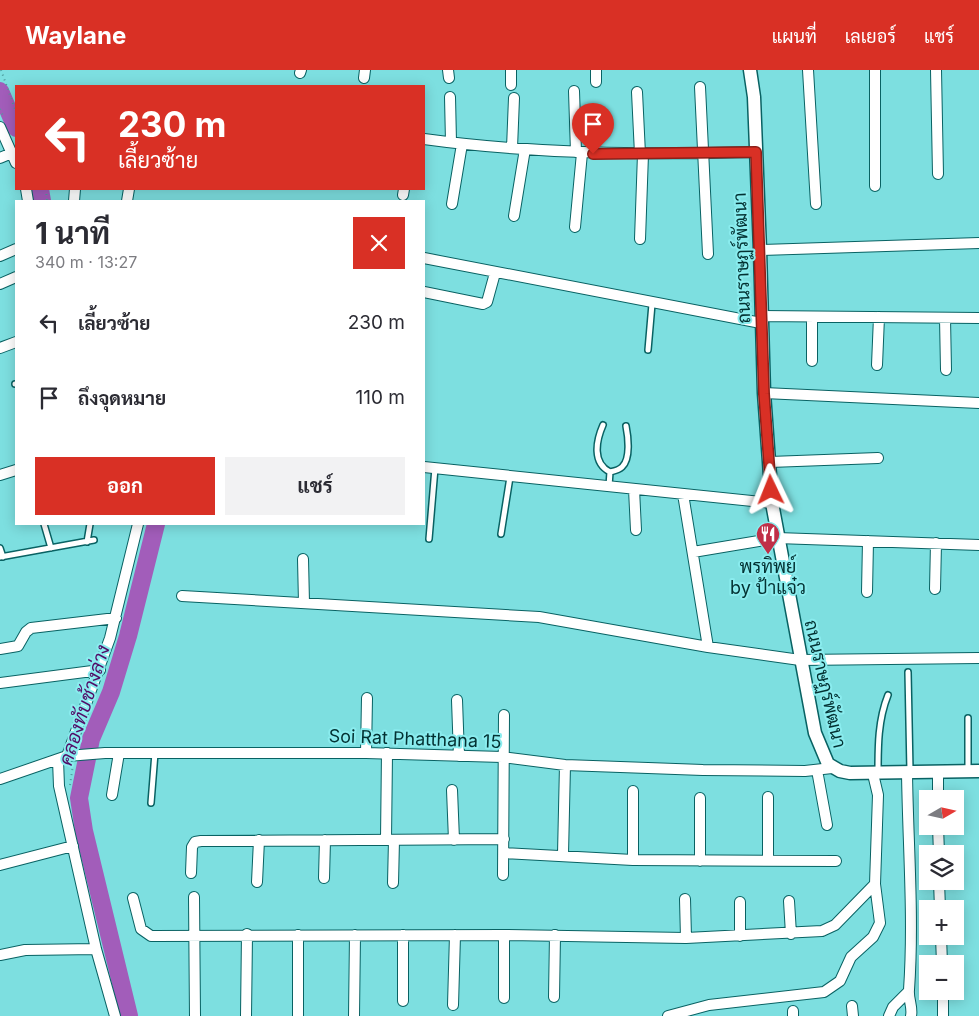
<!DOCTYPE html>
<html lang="th">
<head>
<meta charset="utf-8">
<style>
	:root { --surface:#fff; --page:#f2f2f3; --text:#2b2b33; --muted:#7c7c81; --accent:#d93025 }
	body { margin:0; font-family:Inter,Sarabun,sans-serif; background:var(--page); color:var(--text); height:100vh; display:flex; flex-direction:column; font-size:19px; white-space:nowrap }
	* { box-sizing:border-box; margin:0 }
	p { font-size:16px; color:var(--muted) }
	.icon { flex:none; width:28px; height:28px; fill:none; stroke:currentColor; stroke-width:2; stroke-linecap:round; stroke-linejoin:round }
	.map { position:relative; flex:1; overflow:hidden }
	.details { position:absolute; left:15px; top:130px; width:410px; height:325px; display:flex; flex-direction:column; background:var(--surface); border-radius:0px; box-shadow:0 2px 12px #0003 }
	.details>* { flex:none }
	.banner { position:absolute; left:15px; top:15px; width:410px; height:105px; border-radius:0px; box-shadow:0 2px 12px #0003; background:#d93025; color:#fff; overflow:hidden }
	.needle { width:32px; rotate:81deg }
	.buttons { position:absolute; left:919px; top:720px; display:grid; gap:10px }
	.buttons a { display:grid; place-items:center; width:45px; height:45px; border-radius:0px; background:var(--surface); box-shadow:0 2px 12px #0003; font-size:25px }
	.pin { position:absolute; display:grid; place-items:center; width:42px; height:42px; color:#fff; margin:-51px -21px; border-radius:50% 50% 50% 0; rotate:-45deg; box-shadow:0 0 5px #0007 }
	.pin .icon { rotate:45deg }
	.me { position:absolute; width:55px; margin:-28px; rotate:358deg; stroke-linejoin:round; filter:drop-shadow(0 0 4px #0008) }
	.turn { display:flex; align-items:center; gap:18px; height:105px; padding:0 20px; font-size:22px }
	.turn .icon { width:65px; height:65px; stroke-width:2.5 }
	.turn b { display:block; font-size:35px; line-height:42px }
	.round { display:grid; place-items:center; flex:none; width:52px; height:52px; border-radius:0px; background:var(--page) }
	.summary { display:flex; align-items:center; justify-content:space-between; height:85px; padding:0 20px }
	h1 { font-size:30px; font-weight:700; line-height:38px }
	.button { display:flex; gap:10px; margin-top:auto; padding:10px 20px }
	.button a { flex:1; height:58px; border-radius:0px; background:var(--accent); color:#fff; font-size:20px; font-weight:700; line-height:58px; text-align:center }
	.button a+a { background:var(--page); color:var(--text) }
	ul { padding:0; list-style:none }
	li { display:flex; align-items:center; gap:15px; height:75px; padding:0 20px }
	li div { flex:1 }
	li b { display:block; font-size:19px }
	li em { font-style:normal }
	header { display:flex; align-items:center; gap:30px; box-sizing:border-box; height:70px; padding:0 25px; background:var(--accent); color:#fff }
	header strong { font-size:24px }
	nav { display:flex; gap:28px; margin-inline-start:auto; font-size:18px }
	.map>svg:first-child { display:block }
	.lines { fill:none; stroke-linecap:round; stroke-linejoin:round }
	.river { stroke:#a25dba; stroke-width:18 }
	.service-casing { stroke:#096263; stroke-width:8 }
	.minor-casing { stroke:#096263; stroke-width:12 }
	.tertiary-casing { stroke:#096263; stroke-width:15 }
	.path { stroke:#4e9c9d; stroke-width:2; stroke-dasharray:1 4; stroke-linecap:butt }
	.service { stroke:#fff; stroke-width:5 }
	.minor { stroke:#fff; stroke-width:10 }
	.tertiary { stroke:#fff; stroke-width:12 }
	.route-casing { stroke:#8d1f18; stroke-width:12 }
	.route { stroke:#d93025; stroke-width:9 }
	.labels { text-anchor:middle; stroke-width:4; stroke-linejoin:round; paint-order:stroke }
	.street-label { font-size:18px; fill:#033132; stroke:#8aecee }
	.poi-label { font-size:18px; fill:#033132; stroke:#8aecee }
	.water-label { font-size:19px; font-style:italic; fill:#520c66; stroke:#8aecee }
</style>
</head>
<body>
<header>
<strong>Waylane</strong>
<nav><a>แผนที่</a><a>เลเยอร์</a><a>แชร์</a></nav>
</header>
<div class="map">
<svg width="979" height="946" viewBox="0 0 979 946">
	<rect width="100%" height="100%" fill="#7ddfe0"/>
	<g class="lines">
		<path class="river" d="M0,21L16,58
			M40,119L42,131
			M129,946L84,761L79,728L91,669L111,622L128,566L156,454"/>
		<g class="service-casing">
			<path id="service" d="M648,280L652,234
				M15,314H16
				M603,355C596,371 592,393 610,402L609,416
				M610,402C614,401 619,400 622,397C631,389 628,366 626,356
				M44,454L51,478
				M501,464L510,407
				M429,469L435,398
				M87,472L90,454
				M0,478L3,487
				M0,487L94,470
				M908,602L910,701
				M968,648V700
				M878,703C878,676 878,650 888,625
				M151,733L155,683"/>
		</g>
		<g class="minor-casing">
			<path id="minor" d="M448,0L449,8
				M596,0V12
				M808,0L816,134
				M875,0V116
				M936,0L938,104
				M300,3L301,0
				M364,8L365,0
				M511,15V0
				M700,17L708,184
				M574,21L576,82
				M637,22L640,84
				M450,27L451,72
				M0,57L16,93
				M424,69C534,84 645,85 756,82
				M512,78L514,28
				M0,88L12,83
				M26,119L28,131
				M403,125L404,119
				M74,131L75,119
				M127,131L129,119
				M452,134L462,74
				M514,146L525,79
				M575,157L582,83
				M640,169L643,84
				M760,180L979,173
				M0,186L16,179
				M424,188L761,253
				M0,214L16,207
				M424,222L483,234L487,232L495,203
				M761,246L979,248
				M945,248L946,300
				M0,278L16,272
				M812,291V247
				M877,295L879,247
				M764,323L979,333
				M770,392L878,388
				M424,397L772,433
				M0,405L16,400
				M634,419L636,460
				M683,424L708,577
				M693,482L777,468L979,475
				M303,489L304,533
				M935,519L936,473
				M867,522L868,471
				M182,526L539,547L708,577L800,590L979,588
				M0,579L18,576L26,562L31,558L116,548
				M0,613L100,600
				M457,630L459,686
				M366,683L367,628
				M67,686L110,568L138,454
				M58,690L59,716L96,879L115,946
				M817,700L827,755
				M907,703C908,775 914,848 909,920C908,929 913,937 911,946
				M938,703V729
				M0,709L67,686L105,683H366L502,687L565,695L703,700L805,701L832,698
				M452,720L454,770
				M112,725L119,683
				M938,756L939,784
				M386,770L387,683
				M504,783L633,790L836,791
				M563,784L565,695
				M633,790V721
				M700,791V728
				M768,791V727
				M0,795L73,776
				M191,803L192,777L195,772L201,771L504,769
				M503,805L504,645
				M324,808L325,770
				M939,811L940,839
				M257,812L259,770
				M393,813L394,770
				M194,827L195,946
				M133,828L141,859L151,866L504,865L686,868L822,861L835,855L875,814
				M685,829L686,868
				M789,831L791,864
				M740,832V866
				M403,865V931
				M504,865V928
				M941,866L942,894
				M0,885L25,880L96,879
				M943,921V946
				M554,927L555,865
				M453,935L455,865
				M852,936L853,946
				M793,941V946
				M246,946L247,864
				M298,946V865
				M354,946L355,865
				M668,946L709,935L824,922L840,911L851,887L873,867L880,853L875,814L878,725L873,704
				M889,946L893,937L908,922"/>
		</g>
		<g class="tertiary-casing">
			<path id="tertiary" d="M750,0L754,27L760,180L764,323L772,433L815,663L828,694L840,701L850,703L979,701"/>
		</g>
		<path class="path" d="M1,0L16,42
			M0,39L4,48
			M46,119L47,131
			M70,715L73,695"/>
		<use href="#service" class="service"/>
		<use href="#minor" class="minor"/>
		<use href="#tertiary" class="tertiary"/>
	</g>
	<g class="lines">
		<g class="route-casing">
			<path id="route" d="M593,84L756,82L764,324L771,420"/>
		</g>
		<use href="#route" class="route"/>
	</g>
	<defs>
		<g id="restaurant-pin" transform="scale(1.25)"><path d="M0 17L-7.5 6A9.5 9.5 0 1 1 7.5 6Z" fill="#c02f47" stroke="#8aecee"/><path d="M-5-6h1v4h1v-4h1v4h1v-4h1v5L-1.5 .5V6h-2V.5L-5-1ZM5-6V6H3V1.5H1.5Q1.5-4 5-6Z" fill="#fff"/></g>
	</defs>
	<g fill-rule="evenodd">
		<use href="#restaurant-pin" x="768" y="464"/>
	</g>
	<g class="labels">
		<g class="street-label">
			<text transform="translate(742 188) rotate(-92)" y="6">ถนนราษฏร์พัฒนา</text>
			<text transform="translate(825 614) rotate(77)" y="6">ถนนราษฏร์พัฒนา</text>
			<text transform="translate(415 669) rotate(2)" y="6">Soi Rat Phatthana 15</text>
		</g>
		<g class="poi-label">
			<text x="768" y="503">พรทิพย์<tspan x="768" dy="21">by ป้าแจ๋ว</tspan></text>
		</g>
		<g class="water-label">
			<text transform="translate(84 635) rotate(-72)" y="7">คลองทับช้างล่าง</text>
		</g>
	</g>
</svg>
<div class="buttons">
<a><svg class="needle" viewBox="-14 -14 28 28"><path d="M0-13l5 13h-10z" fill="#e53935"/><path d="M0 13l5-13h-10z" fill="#7c7c81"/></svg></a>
<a><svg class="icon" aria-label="layers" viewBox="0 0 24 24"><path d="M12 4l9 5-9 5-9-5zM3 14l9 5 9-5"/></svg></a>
<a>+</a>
<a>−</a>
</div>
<div class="pin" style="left:593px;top:84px;background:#d93025"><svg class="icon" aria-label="arrive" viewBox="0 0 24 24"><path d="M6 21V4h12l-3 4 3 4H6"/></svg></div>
<svg class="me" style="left:771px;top:420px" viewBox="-20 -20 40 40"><path d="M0-17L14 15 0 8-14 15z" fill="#d93025" stroke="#fff" stroke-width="4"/></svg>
<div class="banner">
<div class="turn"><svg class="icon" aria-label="left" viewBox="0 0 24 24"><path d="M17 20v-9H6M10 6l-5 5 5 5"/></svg><div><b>230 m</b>เลี้ยวซ้าย</div></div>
</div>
<section class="details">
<div class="summary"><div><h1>1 นาที</h1><p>340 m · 13:27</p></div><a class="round" style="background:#d93025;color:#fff"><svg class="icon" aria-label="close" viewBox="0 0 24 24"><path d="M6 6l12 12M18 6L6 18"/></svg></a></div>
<ul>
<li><svg class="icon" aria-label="left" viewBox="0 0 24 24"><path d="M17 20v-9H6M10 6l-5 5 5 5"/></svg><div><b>เลี้ยวซ้าย</b></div><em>230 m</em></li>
<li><svg class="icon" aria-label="arrive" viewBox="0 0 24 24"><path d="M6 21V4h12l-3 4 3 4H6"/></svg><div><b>ถึงจุดหมาย</b></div><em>110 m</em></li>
</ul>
<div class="button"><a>ออก</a><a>แชร์</a></div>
</section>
</div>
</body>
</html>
